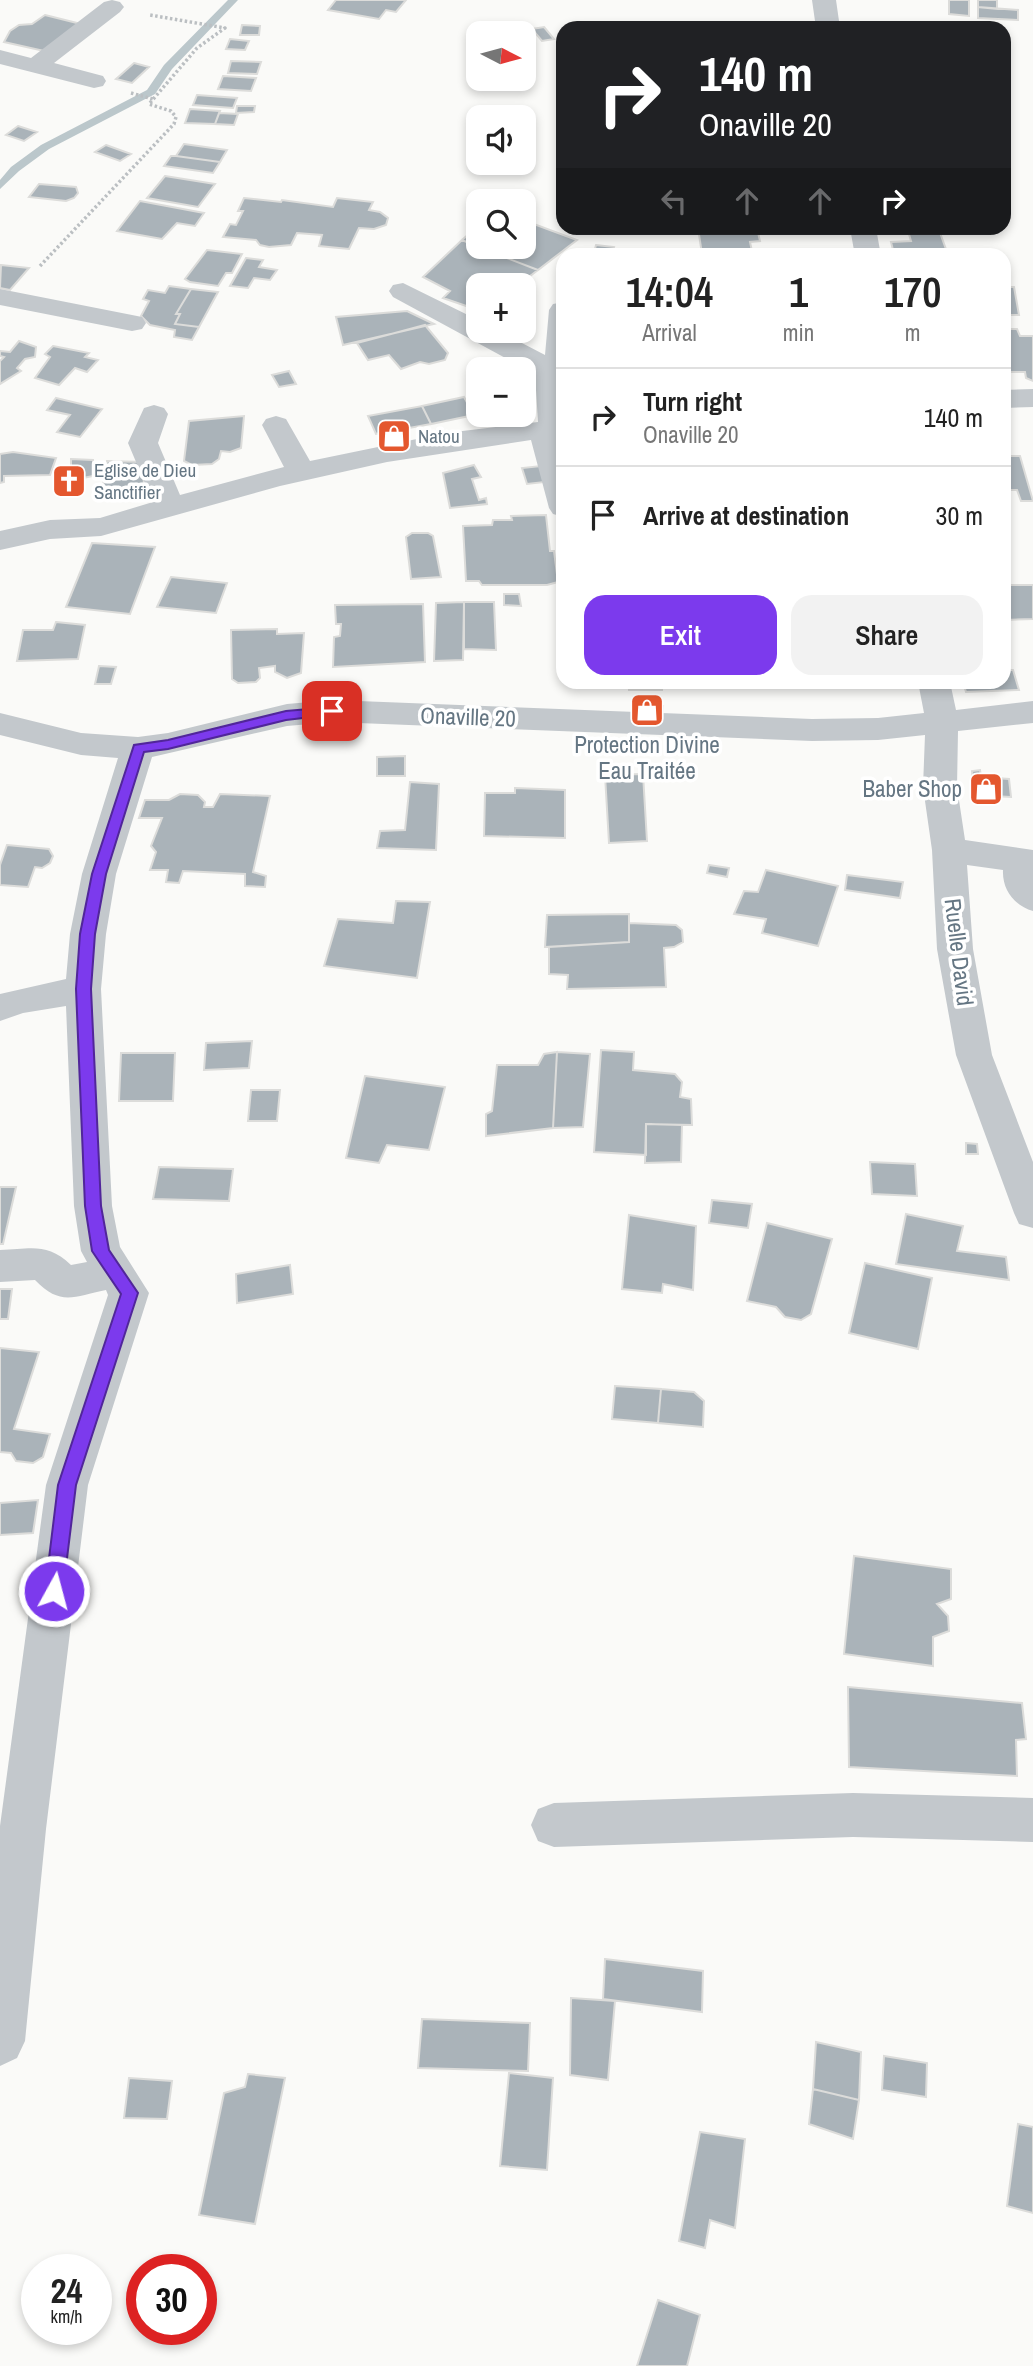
<!DOCTYPE html>
<html lang="en">
<head>
<meta charset="utf-8">
<style>
	:root { --surface:#fff; --page:#f2f2f2; --text:#222; --muted:#767676; --line:#e0e0e0; --accent:#7c3aed }
	body { margin:0; font-family:"Archivo Narrow",sans-serif; background:var(--page); color:var(--text); height:100vh; display:flex; flex-direction:column; font-size:26px; white-space:nowrap }
	* { box-sizing:border-box; margin:0 }
	p { font-size:23px; color:var(--muted) }
	.icon { flex:none; width:38px; height:38px; fill:none; stroke:currentColor; stroke-width:2; stroke-linecap:round; stroke-linejoin:round }
	.map { position:relative; flex:1; overflow:hidden }
	.side { position:absolute; left:556px; top:248px; width:455px; height:441px; display:flex; flex-direction:column; background:var(--surface); border-radius:21px; box-shadow:0 4px 10px #0003 }
	.side>* { flex:none }
	.banner { position:absolute; left:556px; top:21px; width:455px; height:214px; border-radius:21px; box-shadow:0 4px 10px #0003; background:#202124; color:#fff; overflow:hidden }
	.needle { width:46px; rotate:96deg }
	.fabs { position:absolute; left:466px; top:21px; display:grid; gap:14px }
	.fabs a { display:grid; place-items:center; width:70px; height:70px; border-radius:14px; background:var(--surface); box-shadow:0 4px 10px #0003; font-size:35px }
	.speed { position:absolute; left:21px; top:2254px; display:flex; gap:14px; font-size:35px; font-weight:700; text-align:center }
	.speed>* { display:grid; place-content:center; width:91px; height:91px; border-radius:50%; background:var(--surface); box-shadow:0 4px 10px #0003; line-height:1 }
	.speed small { font-size:18px; font-weight:400 }
	.speed .limit { border:10px solid #d22; background:#fff; color:#111 }
	.pin { position:absolute; display:grid; place-items:center; width:60px; height:60px; color:#fff; margin:-30px; border-radius:14px; box-shadow:0 4px 10px #0006 }
	.me { position:absolute; width:77px; margin:-38px; rotate:7deg; stroke-linejoin:round; filter:drop-shadow(0 0 5px #0008) }
	.turn { display:flex; align-items:center; gap:24px; height:147px; padding:0 28px; font-size:32px }
	.turn .icon { width:91px; height:91px; stroke-width:2.5 }
	.turn b { display:block; font-size:49px; line-height:60px }
	.lanes { display:flex; align-items:center; height:66px; padding:0 28px; background:#0003; justify-content:center; gap:35px; direction:ltr }
	.lanes .off { opacity:.35 }
	.eta { display:flex; justify-content:space-evenly; align-items:center; height:119px; text-align:center }
	.eta b { font-size:42px; font-weight:600; line-height:49px }
	.primary-button { display:flex; gap:14px; margin-top:auto; padding:14px 28px }
	.primary-button a { flex:1; height:80px; border-radius:21px; background:var(--accent); color:#fff; font-size:28px; font-weight:600; line-height:80px; text-align:center }
	.primary-button a+a { background:var(--page); color:var(--text) }
	ul { padding:0; list-style:none }
	li { display:flex; align-items:center; gap:21px; height:98px; padding:0 28px; border-top:2px solid var(--line) }
	li div { flex:1 }
	li b { display:block; font-size:26px }
	li em { font-style:normal }
	.map>svg:first-child { display:block }
	.lines { fill:none; stroke-linecap:round; stroke-linejoin:round }
	.stream { fill:#bbc7cb; fill-rule:evenodd }
	.building { fill:#aab3b9; stroke:#dcdcda; stroke-width:2 }
	.path { stroke:#bbbfc2; stroke-width:3.5; stroke-dasharray:2.5 2.5; stroke-linecap:butt }
	.minor { fill:#c3c8cc; fill-rule:evenodd }
	.route { fill:#7c3aed; stroke:#51269a; stroke-width:2 }
	.labels { text-anchor:middle; stroke-width:7; stroke-linejoin:round; paint-order:stroke }
	.far-poi-label { font-size:19px; fill:#657683; stroke:#fff; text-anchor:start }
	.street-label { font-size:23px; fill:#657683; stroke:#fff }
	.poi-label { font-size:23px; fill:#657683; stroke:#fff }
</style>
</head>
<body>
<div class="map">
<svg width="1033" height="2366" viewBox="0 0 1033 2366">
	<rect width="100%" height="100%" fill="#fafaf8"/>
	<g class="lines">
		<path class="stream" d="M228,0H238L172,69L155,94L49,149L19,171L0,189V180L11,167L41,145L147,90L164,65Z"/>
	</g>
	<path class="building" d="M336,0H406L396,12L386,10L379,19L328,10Z
		M949,0H969V16L949,14Z
		M978,0H997V9L978,7Z
		M978,7L1018,10V20L978,18Z
		M45,15L81,24L44,51L4,42L10,31L19,25L32,24Z
		M242,25L260,26L259,35H240Z
		M544,27L554,39L542,41L532,29Z
		M230,39L249,41L245,50L226,49Z
		M231,61L261,62L257,74L228,73Z
		M134,63L149,67L132,83L116,79Z
		M223,76L256,78L251,91L218,89Z
		M197,95L237,98L233,108L193,105Z
		M237,106H255L254,112L236,113Z
		M190,109L220,111L215,124L185,123Z
		M219,113L238,114L234,125L215,124Z
		M18,126L37,132L24,141L6,135Z
		M184,144L227,150L220,162L176,156Z
		M106,145L131,154L120,161L95,152Z
		M171,156H176L220,162L213,173L164,166Z
		M165,176L215,184L198,207L147,198Z
		M39,184L76,187L78,193L74,198L66,201L29,197Z
		M244,198L281,202L282,200L333,207L337,198L373,202L369,210L380,212L388,218L386,225L374,229L359,228L349,249L319,246L322,235L297,233L291,245L269,247L260,245L256,240L223,237L230,224L236,225L243,211H238Z
		M140,201L204,213L195,226L177,223L162,239L117,231Z
		M523,220L577,240L538,270L478,247H523Z
		M478,226V247L462,240Z
		M698,228H757L760,241L750,242L753,256H667L702,254Z
		M939,230L947,252L894,254L891,242L911,241L908,231Z
		M462,240L478,247L538,270L518,285H478V310L443,298L450,291L423,277Z
		M596,245L614,247L611,256H593Z
		M207,250L242,254L232,273H226L218,286L190,282L185,279Z
		M246,258L263,260L259,267L277,270L270,280L254,278L248,288L230,286Z
		M1,265L29,268L10,290L0,288Z
		M169,286L191,289L176,314H180L175,324L199,327L192,340L174,337L175,330L150,325L141,316L149,301L143,299L148,290L165,293Z
		M1004,287H1014L1019,315H1004Z
		M191,289L218,292L199,327L175,324L180,314H176Z
		M407,311L434,324L343,345L336,317Z
		M425,325L448,353L445,360L429,364L420,362L401,369L389,355L368,360L357,343Z
		M1004,329H1017L1020,336H1033V381L1026,378L1025,372H1004Z
		M19,341L36,347L35,357L25,359L17,368L21,371L0,384V361L4,357L0,356V351L10,352Z
		M53,346L89,353L85,357L98,360L87,372L75,368L59,385L35,378L50,357L45,354Z
		M289,371L296,384L279,387L272,375Z
		M464,397L474,415L431,424L422,406Z
		M56,398L102,409L80,437L57,432L70,415L47,410Z
		M422,406L431,424L376,434L368,416Z
		M244,416L241,448L230,452L221,451L219,459L212,464L192,465L184,461L189,421Z
		M13,452L56,458L50,475L4,476V482L0,483V454Z
		M1004,456H1020L1033,501H1021L1017,490H1004Z
		M71,459L93,460V476L59,483L60,468L71,467Z
		M107,461L143,462L144,487L101,498Z
		M474,465L481,477L472,479L479,500L486,498L487,504L450,508L443,473Z
		M541,466L545,482L527,484L522,468Z
		M546,515L550,551H554L558,582L547,585H482L479,581H466L463,526L492,525L493,520H512L511,516Z
		M412,533H428L433,536L441,577L411,579L406,537Z
		M92,543L155,547L130,614L66,607Z
		M171,577L227,583L216,613L157,607Z
		M1004,585H1033V619L1004,620Z
		M504,594H519L521,606L504,605Z
		M464,602H494L496,650L464,649Z
		M464,602L463,660L434,661L436,603Z
		M423,604L425,662L333,667L334,637L340,636L341,624H336L335,605Z
		M56,622L85,625L78,659L17,661L23,630H53Z
		M277,629V634L304,633L301,673L287,678L275,672V666L259,668L260,678L256,682L238,683L232,679L231,630Z
		M99,666L116,667L111,684H95Z
		M1004,670H1013L1019,690L966,692L963,682H1004Z
		M629,682H662V690H629Z
		M637,705L663,706L662,716H637Z
		M405,756V776H377V757Z
		M980,770L981,777L1009,779L1011,797L974,795L972,771Z
		M643,774L647,841L609,843L605,775Z
		M410,782L439,784L436,850L377,848L380,831L405,830Z
		M515,788L565,790V838L484,836L485,793H515Z
		M180,794L198,795L205,802L204,807H213L220,794L270,796L253,872L266,876L265,887L245,886V874L183,871L179,883L166,882L168,870H150L156,852L151,846L162,818H139L145,800H169Z
		M7,845L49,849L53,856L50,863L42,868L35,867L28,887L0,885V865Z
		M709,865L729,868L727,877L707,873Z
		M766,870L838,886L818,946L762,933L766,919L734,914L744,891L758,892Z
		M847,875L903,882L900,898L845,890Z
		M396,901L430,902L417,978L324,966L338,919L393,923Z
		M629,914V942L545,947L547,915Z
		M629,923L676,925L682,930L683,942L674,947L664,948L666,987L567,989L568,975L549,974V947L629,942Z
		M252,1041L249,1068L204,1070L206,1043Z
		M601,1050L634,1052L633,1070L675,1074L682,1082L680,1097L691,1099L692,1125L646,1124V1155L594,1152Z
		M557,1052L553,1128L486,1136V1114L492,1111L497,1065H538L544,1054Z
		M557,1052L590,1054L583,1127L553,1128Z
		M121,1053H175L173,1101H119Z
		M365,1076L445,1087L429,1150L387,1145L379,1163L346,1158Z
		M251,1090H280L277,1121H248Z
		M646,1124L682,1125L681,1162L645,1163Z
		M966,1143L977,1144L978,1154H966Z
		M870,1162L915,1164L917,1196L872,1194Z
		M159,1167L233,1169L229,1201L153,1199Z
		M0,1187H16L3,1244H0Z
		M712,1200L752,1204L748,1228L709,1223Z
		M906,1214L963,1226L957,1251L1006,1257L1009,1280L896,1264Z
		M629,1215L696,1226L693,1290L663,1284L662,1293L622,1289Z
		M767,1223L832,1239L811,1314L801,1320L785,1317L776,1307L747,1301Z
		M865,1263L932,1278L918,1349L849,1333Z
		M290,1265L293,1294L237,1303L236,1274Z
		M0,1289H12L8,1319H0Z
		M0,1348L39,1352L14,1429L50,1434L43,1457L33,1463L16,1461L11,1453L0,1452Z
		M615,1386L661,1389L658,1423L612,1419Z
		M661,1389L694,1392L704,1401L703,1427L658,1423Z
		M38,1500L33,1533L0,1535V1503Z
		M854,1556L951,1569V1599L937,1604L948,1616L949,1631L933,1637V1666L844,1654Z
		M848,1687L1022,1703L1026,1739L1016,1740L1017,1776L849,1767Z
		M605,1959L703,1971L702,2012L603,1999Z
		M571,1998L615,2001L608,2080L570,2075Z
		M422,2019L530,2023L528,2071L418,2068Z
		M816,2042L861,2052L859,2100L813,2089Z
		M884,2056L927,2063L926,2097L882,2090Z
		M509,2073L553,2078L547,2170L500,2166Z
		M248,2074L285,2078L255,2224L199,2215L224,2093L245,2087Z
		M129,2078L172,2081L167,2119L124,2118Z
		M813,2089L859,2100L853,2139L809,2124Z
		M1018,2124L1033,2127V2213L1007,2206Z
		M700,2132L745,2139L735,2228L710,2220L705,2248L679,2241Z
		M658,2300L700,2315L687,2366H637Z"/>
	<g class="lines">
		<path class="path" d="M131,93L153,99
			M40,266L174,124L176,117L171,111L149,104L197,48L225,28L150,15"/>
		<path class="minor" d="M112,0L120,2L124,7L120,12L54,63L103,76L106,81L103,86L94,88L0,64V50L31,58L104,2Z
			M812,0H836L840,28H816Z
			M850,228H876L881,256H855Z
			M403,283L478,320V331H499L545,355L549,310L553,304L564,302V437H560L564,451V517L553,514L549,508L531,440L387,462L280,486L101,536L50,539L0,550V531L50,520L100,518L153,502L128,443L144,408L154,405L164,408L168,414L158,443L180,495L284,467L262,425L266,419L276,416L286,419L310,461L446,433L538,422L535,374L393,297L389,291L393,285Z
			M0,289L132,315L142,317L146,323L142,329L132,331L0,305Z
			M1033,389V407L1004,408V390Z
			M918,682H950L956,710L1033,701V723L958,731L957,787L965,840L1033,850V911C1015,906 1002,890 1003,870L967,865L973,949L992,1055L1033,1162V1228L1019,1224L1014,1213L956,1055L937,949L932,850L923,787L925,735L878,740L812,741L333,722L287,726L152,757L116,874L106,934L101,989L112,1206L120,1247L149,1293L88,1485L46,1829L25,2041L17,2058L0,2066V1826L46,1485L108,1295L106,1290C73,1297 60,1306 35,1280L0,1282V1250C31,1249 47,1242 71,1265L87,1262L81,1251L74,1206L66,1006L23,1013L0,1021V994L66,979L70,934L82,874L118,758L81,755L0,735V713L81,733L138,737L168,733L287,704L333,700L812,719L878,718L924,713Z
			M853,1793L1033,1798V1842L853,1837L554,1847L538,1841L531,1825L538,1809L554,1803Z"/>
	</g>
	<path class="route" d="M332,707L337,708V714L286,720L168,749L144,752L106,874L95,934L91,989L101,1206L109,1250L138,1293L76,1485L63,1591L60,1596L54,1599L47,1596L45,1591L58,1485L121,1294L92,1251L85,1206L76,989L80,934L92,874L134,745L168,740L286,711Z"/>
	<defs>
		<g id="shop-square" transform="scale(1.75)"><rect x="-9" y="-9" width="18" height="18" rx="4" fill="#e4572e" stroke="#fff"/><path d="M-5-2.5h2.3a2.7 3.5 0 0 1 5.4 0H5L5.5 6h-11ZM-1.5-2.5h3a1.5 2.3 0 0 0-3 0Z" fill="#fff"/></g>
		<g id="church-square" transform="scale(1.75)"><rect x="-9" y="-9" width="18" height="18" rx="4" fill="#e4572e" stroke="#fff"/><path d="M-1.2-6h2.4v3.5h3.3v2.4h-3.3V6h-2.4V-.1h-3.3v-2.4h3.3Z" fill="#fff"/></g>
	</defs>
	<g fill-rule="evenodd">
		<use href="#shop-square" x="394" y="436"/>
		<use href="#church-square" x="69" y="481"/>
		<use href="#shop-square" x="647" y="710"/>
		<use href="#shop-square" x="986" y="789"/>
	</g>
	<g class="labels">
		<g class="far-poi-label">
			<text x="418" y="443">Natou</text>
			<text x="94" y="477">Eglise de Dieu<tspan x="94" dy="22">Sanctifier</tspan></text>
		</g>
		<g class="street-label">
			<text transform="translate(468 717) rotate(2)" y="8">Onaville 20</text>
			<text transform="translate(959 952) rotate(83)" y="8">Ruelle David</text>
		</g>
		<g class="poi-label">
			<text x="647" y="753">Protection Divine<tspan x="647" dy="26">Eau Traitée</tspan></text>
			<text x="962" y="797" text-anchor="end">Baber Shop</text>
		</g>
	</g>
</svg>
<div class="fabs">
<a><svg class="needle" viewBox="-14 -14 28 28"><path d="M0-13l5 13h-10z" fill="#e53935"/><path d="M0 13l5-13h-10z" fill="#767676"/></svg></a>
<a><svg class="icon" aria-label="sound" viewBox="0 0 24 24"><path d="M4 9h4l5-4v14l-5-4H4zM17 9q2 3 0 6"/></svg></a>
<a><svg class="icon" aria-label="search" viewBox="0 0 24 24"><circle cx="10" cy="10" r="6"/><path d="M15 15l6 6"/></svg></a>
<a>+</a>
<a>−</a>
</div>
<div class="speed"><div>24<small>km/h</small></div><div class="limit">30</div></div>
<div class="pin" style="left:332px;top:711px;background:#d93025"><svg class="icon" aria-label="arrive" viewBox="0 0 24 24"><path d="M6 21V4h12l-3 4 3 4H6"/></svg></div>
<svg class="me" style="left:54px;top:1591px" viewBox="-20 -20 40 40"><circle r="17" fill="#7c3aed" stroke="#fff" stroke-width="3"/><path d="M0-11L8 9 0 5-8 9z" fill="#fff"/></svg>
<div class="banner">
<div class="turn"><svg class="icon" aria-label="right" viewBox="0 0 24 24"><path d="M7 20v-9h11M14 6l5 5-5 5"/></svg><div><b>140 m</b>Onaville 20</div></div>
<div class="lanes"><svg class="icon off" aria-label="left" viewBox="0 0 24 24"><path d="M17 20v-9H6M10 6l-5 5 5 5"/></svg><svg class="icon off" aria-label="ahead" viewBox="0 0 24 24"><path d="M12 20V5M6 11l6-6 6 6"/></svg><svg class="icon off" aria-label="ahead" viewBox="0 0 24 24"><path d="M12 20V5M6 11l6-6 6 6"/></svg><svg class="icon" aria-label="right" viewBox="0 0 24 24"><path d="M7 20v-9h11M14 6l5 5-5 5"/></svg></div>
</div>
<section class="side">
<div class="eta">
<div><b>14:04</b><p>Arrival</p></div>
<div><b>1</b><p>min</p></div>
<div><b>170</b><p>m</p></div>
</div>
<ul>
<li><svg class="icon" aria-label="right" viewBox="0 0 24 24"><path d="M7 20v-9h11M14 6l5 5-5 5"/></svg><div><b>Turn right</b><p>Onaville 20</p></div><em>140 m</em></li>
<li><svg class="icon" aria-label="arrive" viewBox="0 0 24 24"><path d="M6 21V4h12l-3 4 3 4H6"/></svg><div><b>Arrive at destination</b></div><em>30 m</em></li>
</ul>
<div class="primary-button"><a>Exit</a><a>Share</a></div>
</section>
</div>
</body>
</html>
